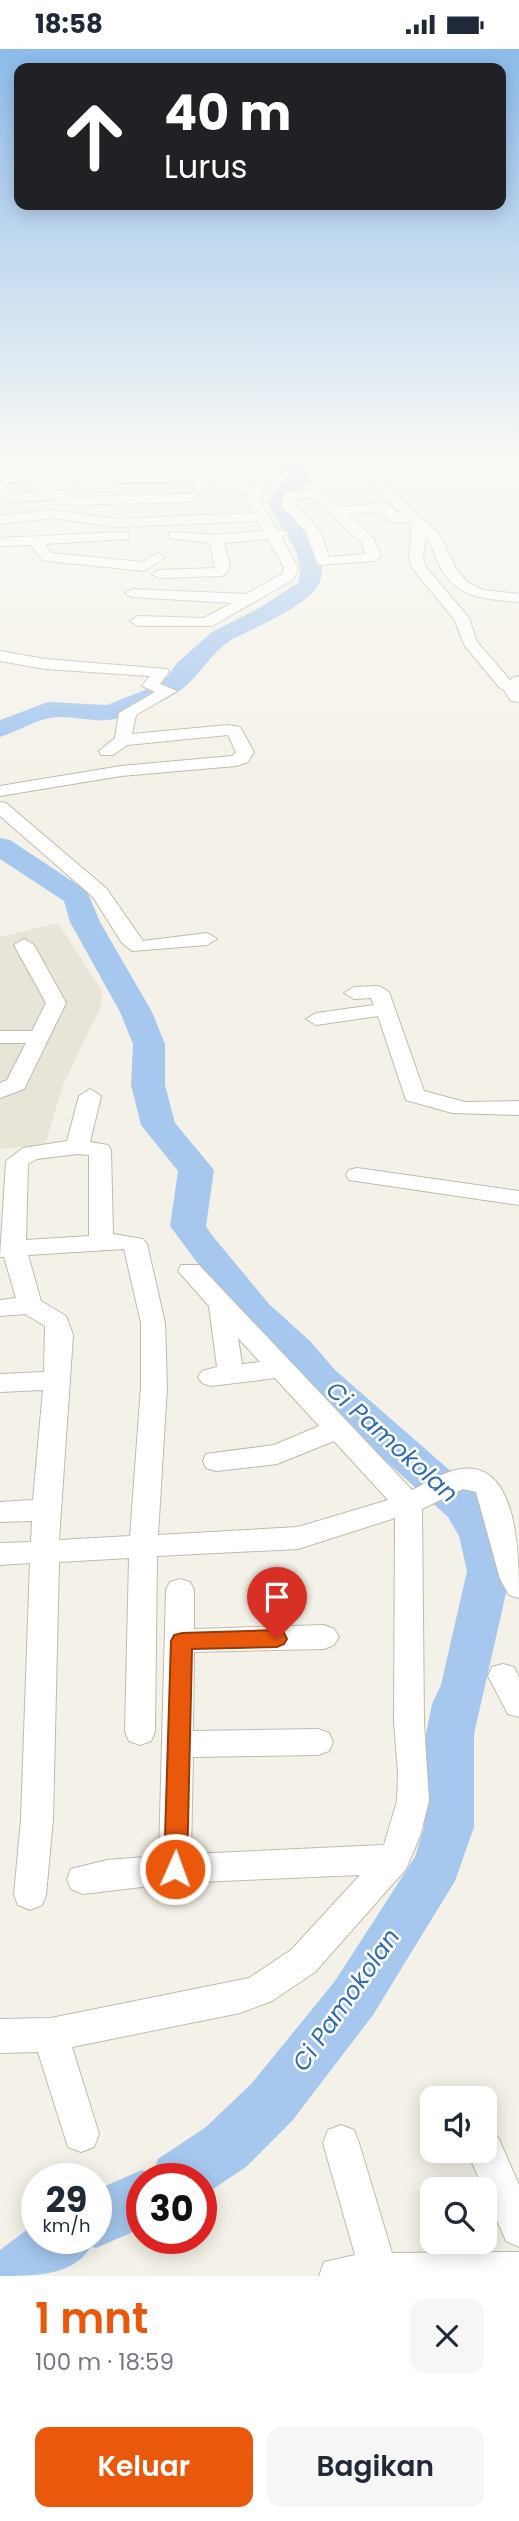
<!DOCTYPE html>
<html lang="id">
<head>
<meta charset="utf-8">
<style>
	:root { --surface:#fff; --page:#f6f6f7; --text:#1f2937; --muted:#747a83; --accent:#ea580c }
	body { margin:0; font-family:Poppins,sans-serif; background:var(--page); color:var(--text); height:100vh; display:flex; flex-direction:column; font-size:26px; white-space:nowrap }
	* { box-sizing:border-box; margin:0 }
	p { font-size:23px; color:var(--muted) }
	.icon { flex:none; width:38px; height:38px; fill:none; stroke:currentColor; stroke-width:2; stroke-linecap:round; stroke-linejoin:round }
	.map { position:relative; height:2227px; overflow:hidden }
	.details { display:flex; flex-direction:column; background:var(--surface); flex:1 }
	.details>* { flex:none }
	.hud { position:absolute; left:14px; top:14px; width:492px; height:147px; border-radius:14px; box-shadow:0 4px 18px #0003; background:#202124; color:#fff; overflow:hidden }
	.fabs { position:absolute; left:420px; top:2037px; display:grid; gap:14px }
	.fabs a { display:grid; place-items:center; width:77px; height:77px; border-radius:14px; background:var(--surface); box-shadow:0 4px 18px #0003; font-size:35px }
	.speed { position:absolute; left:21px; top:2114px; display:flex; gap:14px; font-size:35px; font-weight:700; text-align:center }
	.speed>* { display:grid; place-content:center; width:91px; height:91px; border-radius:50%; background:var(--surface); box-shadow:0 4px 18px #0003; line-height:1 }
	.speed small { font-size:18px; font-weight:400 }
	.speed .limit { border:10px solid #d22; background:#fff; color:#111 }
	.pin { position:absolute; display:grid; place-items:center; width:60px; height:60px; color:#fff; margin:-72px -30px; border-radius:50% 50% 50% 0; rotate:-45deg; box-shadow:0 0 7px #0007 }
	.pin .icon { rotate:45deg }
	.me { position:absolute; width:77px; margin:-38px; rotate:2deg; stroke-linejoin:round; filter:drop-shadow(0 0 5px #0008) }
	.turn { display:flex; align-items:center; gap:24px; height:147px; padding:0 35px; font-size:32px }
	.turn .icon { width:91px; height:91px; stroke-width:2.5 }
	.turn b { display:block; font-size:49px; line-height:60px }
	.round { display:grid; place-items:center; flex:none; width:74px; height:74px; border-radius:14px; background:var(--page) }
	.head { display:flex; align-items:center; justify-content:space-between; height:119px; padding:0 35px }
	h1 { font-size:42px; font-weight:600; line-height:52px; color:var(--accent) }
	.button { display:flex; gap:14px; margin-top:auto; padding:14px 35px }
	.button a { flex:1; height:80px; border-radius:14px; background:var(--accent); color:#fff; font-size:28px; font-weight:600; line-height:80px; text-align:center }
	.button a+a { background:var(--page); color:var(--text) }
	.status { display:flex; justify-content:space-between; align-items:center; height:49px; padding:0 35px; background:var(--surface); direction:ltr }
	.status svg { height:19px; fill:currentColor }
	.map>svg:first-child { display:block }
	.residential { fill:#e8e4d7 }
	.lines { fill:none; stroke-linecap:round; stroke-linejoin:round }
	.river { fill:#a6c8ef; fill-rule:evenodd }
	.minor-casing { stroke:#bfbbab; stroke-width:2 }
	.tertiary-casing { stroke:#bfbbab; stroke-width:2 }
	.minor { fill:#fff; fill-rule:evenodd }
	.tertiary { fill:#fff; fill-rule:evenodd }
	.route { fill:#ea580c; stroke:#983908; stroke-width:2 }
	.labels { text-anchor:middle; stroke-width:5; stroke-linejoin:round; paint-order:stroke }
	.near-water-label { font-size:24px; font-style:italic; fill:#316cb2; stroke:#fff }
</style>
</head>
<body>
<div class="status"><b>18:58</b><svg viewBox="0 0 49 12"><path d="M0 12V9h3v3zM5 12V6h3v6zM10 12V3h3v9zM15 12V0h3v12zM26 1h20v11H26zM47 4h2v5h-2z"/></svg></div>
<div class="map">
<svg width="519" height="2227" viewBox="0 0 519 2227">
	<rect width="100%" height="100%" fill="#f4f2e8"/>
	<path class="residential" d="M58,874L102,942L101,957L63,1036L45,1096L0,1100V888Z"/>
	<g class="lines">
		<path class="river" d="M262,410H295L310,422L307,434L288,453C298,480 327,497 321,529C317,554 253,579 231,591C212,603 198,628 182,640C164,653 140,663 119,669C96,676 73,665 50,669C33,672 17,683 0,688V671L48,653L107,656L145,641L167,628L177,614L212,583L261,558L298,534C307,500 278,481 268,453L290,424Z
			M0,789L10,791L87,842L100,873L152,963L165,995V1036L175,1074L214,1121L206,1177L211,1185L269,1255L311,1293L335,1321L478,1446L502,1486L511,1522L474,1685V1778L455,1832L373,1966L292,2072L246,2118L201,2148V2130H142V2179L96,2199L91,2197C75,2227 34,2227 0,2227V2201L37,2173V2189H96V2141L142,2121L152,2125L158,2110L206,2078L252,2034L335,1932L415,1808L424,1778L426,1685L432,1655L441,1636L467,1522L459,1487L448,1468L307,1341L283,1311L241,1273L170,1177L178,1122L141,1076L131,1036L133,995L120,963L70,873L64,852L0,810Z"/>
		<g class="minor-casing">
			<path id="minor" d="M62,410H74L70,421L2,436L12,445L63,441L68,442V448L194,445L201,449L194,453L60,456L55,455V450L11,453L0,449V428L60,415Z
				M218,410H231L204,441L199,442L192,438L197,432L81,435L74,431L81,427L205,424Z
				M238,410H264L278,415L280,420C255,452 256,445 276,480L291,484L281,488L298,519L294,530L212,577H138L130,572L138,567L204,569L232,554L132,548L125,544L132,540L246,545L282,525L284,519L268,490L224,494L230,516L226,525L221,527L159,529L152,525L159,521L215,519L210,494L169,489V483L216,486L263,482L258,472L117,478L50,469L0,475V467L50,461L117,470L254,464C239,437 255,439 266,418Z
				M347,410H360L440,486L457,521L467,533L483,541L519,545V553C490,550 461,551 443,523C436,512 434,498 426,488L423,508L426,518L469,569L477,593L511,632L519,637V645L509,644L499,638L465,597L454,570L412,519L409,508L412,474L392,473L380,462L349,465L374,490L381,508L374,512L318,516L306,483L281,456L286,443L314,440L341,458L383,454L403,466ZM311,448L362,494L366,505L329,508L320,482L295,455L297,450Z
				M123,483L128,484V490L45,495L51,504L142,513L158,504L165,508L145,522L47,512L42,511L31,496L0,497V489Z
				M0,602L45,610L167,620L169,623L160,635L177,642L136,666L132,685L228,676L240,678L254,703L248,713L236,717L121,727L0,747V737L121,717L232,707L236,703L228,686L127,696L113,706H101L99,702L115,689L119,664L155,643L142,637L150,627L45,620L0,612Z
				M0,753L6,754L107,840L143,892L207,884L217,890L207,896L132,902L122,894L93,848L0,767Z
				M24,890L34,896L66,954L24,1040L0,1049V1034L7,1031L26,994H0V982H32L46,954L14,896Z
				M379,937L389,943L424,1042L465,1053L519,1052V1066L452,1064L406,1051L378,967L316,976L306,970L316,964L374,956L371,949L354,950L344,944L354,938Z
				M90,1040L101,1047L90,1093L108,1096L111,1101L113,1185L143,1190L147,1195L165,1274L167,1338L158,1486L298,1478L388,1451L334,1392L277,1415L216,1422L206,1419L203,1412L206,1405L274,1396L319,1377L275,1329L211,1337L202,1334L198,1328L202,1322L217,1318L209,1257L178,1222L181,1216H199L412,1441C427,1434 444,1422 461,1420C519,1411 519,1510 519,1549L509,1546L500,1530L476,1443L463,1440L422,1460L424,1674L429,1752L420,1787L406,1820L315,1923L272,1952L240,1964L72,1998L99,2085L94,2098L81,2103L68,2098L38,2003L0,2004V1970L51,1969L249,1929L291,1901L360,1826L175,1834L83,1845L71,1840L67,1830L71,1820L107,1811L159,1807L166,1541L170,1533L180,1530L190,1533L194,1541V1580L324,1576L334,1580L339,1588L334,1596L324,1600L194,1603L193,1682L318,1680L329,1684L333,1693L329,1702L318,1706L193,1708L191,1805L384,1796L397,1752L398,1724L394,1674L395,1469L298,1500L157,1507L155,1683L151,1692L140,1696L129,1692L125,1683L129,1509L59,1513L53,1770L46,1846L42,1856L30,1861L18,1856L14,1846L21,1770L30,1514L0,1516V1494L31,1493L32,1472L0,1473V1453L33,1451L43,1341L0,1343V1325L44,1323L45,1277L25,1265L0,1267V1251L16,1249L4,1208H0L6,1112L23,1099L67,1092L79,1047ZM77,1105L89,1106V1187L26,1191L28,1115L37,1110ZM124,1200L141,1274V1338L130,1487L59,1491L73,1286L66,1267L41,1252L28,1206ZM238,1289L260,1313L242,1315Z
				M357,1119L519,1142V1156L349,1131L346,1126L349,1121Z
				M503,1615L514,1618L519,1628V1668L508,1665L488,1627L492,1618Z
				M341,2076L354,2081L359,2094L392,2204L519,2203V2227H319L324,2213L355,2206L323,2094L328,2081Z
				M485,2083L498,2088L519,2136V2198L506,2192L467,2102H485Z"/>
		</g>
		<g class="tertiary-casing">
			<path id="tertiary" d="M519,627V653L511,652L504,641L512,629Z"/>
		</g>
		<use href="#minor" class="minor"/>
		<use href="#tertiary" class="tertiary"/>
	</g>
	<linearGradient id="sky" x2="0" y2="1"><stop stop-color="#8dbceb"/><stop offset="0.57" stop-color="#faf9f5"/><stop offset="1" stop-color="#faf9f5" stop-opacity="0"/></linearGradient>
	<rect width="519" height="722" fill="url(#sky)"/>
	<path class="route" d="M277,1581L284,1584L287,1590L284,1595L277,1598L192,1600L187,1820L183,1827L175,1830L167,1827L164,1820L171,1592L174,1586L182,1584Z"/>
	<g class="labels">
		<g class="near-water-label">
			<text transform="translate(392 1393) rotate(42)" y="8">Ci Pamokolan</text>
			<text transform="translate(346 1951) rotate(-55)" y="8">Ci Pamokolan</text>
		</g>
	</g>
</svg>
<div class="fabs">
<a><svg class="icon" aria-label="sound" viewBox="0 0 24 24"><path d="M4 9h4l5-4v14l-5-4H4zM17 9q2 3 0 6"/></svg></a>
<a><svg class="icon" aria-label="search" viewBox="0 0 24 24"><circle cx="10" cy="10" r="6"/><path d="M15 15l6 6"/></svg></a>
</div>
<div class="speed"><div>29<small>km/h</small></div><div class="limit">30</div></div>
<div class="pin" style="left:277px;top:1590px;background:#d93025"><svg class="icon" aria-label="arrive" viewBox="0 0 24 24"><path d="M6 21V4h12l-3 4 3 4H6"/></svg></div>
<svg class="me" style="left:175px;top:1820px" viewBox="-20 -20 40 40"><circle r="17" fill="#ea580c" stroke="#fff" stroke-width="3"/><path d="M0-11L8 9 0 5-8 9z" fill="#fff"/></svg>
<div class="hud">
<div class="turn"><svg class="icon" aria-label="ahead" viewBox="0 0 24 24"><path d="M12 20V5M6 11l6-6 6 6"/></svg><div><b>40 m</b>Lurus</div></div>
</div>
</div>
<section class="details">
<div class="head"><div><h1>1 mnt</h1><p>100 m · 18:59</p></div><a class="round"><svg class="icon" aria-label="close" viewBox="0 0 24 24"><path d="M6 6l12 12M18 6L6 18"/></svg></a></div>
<div class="button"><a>Keluar</a><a>Bagikan</a></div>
</section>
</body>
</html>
